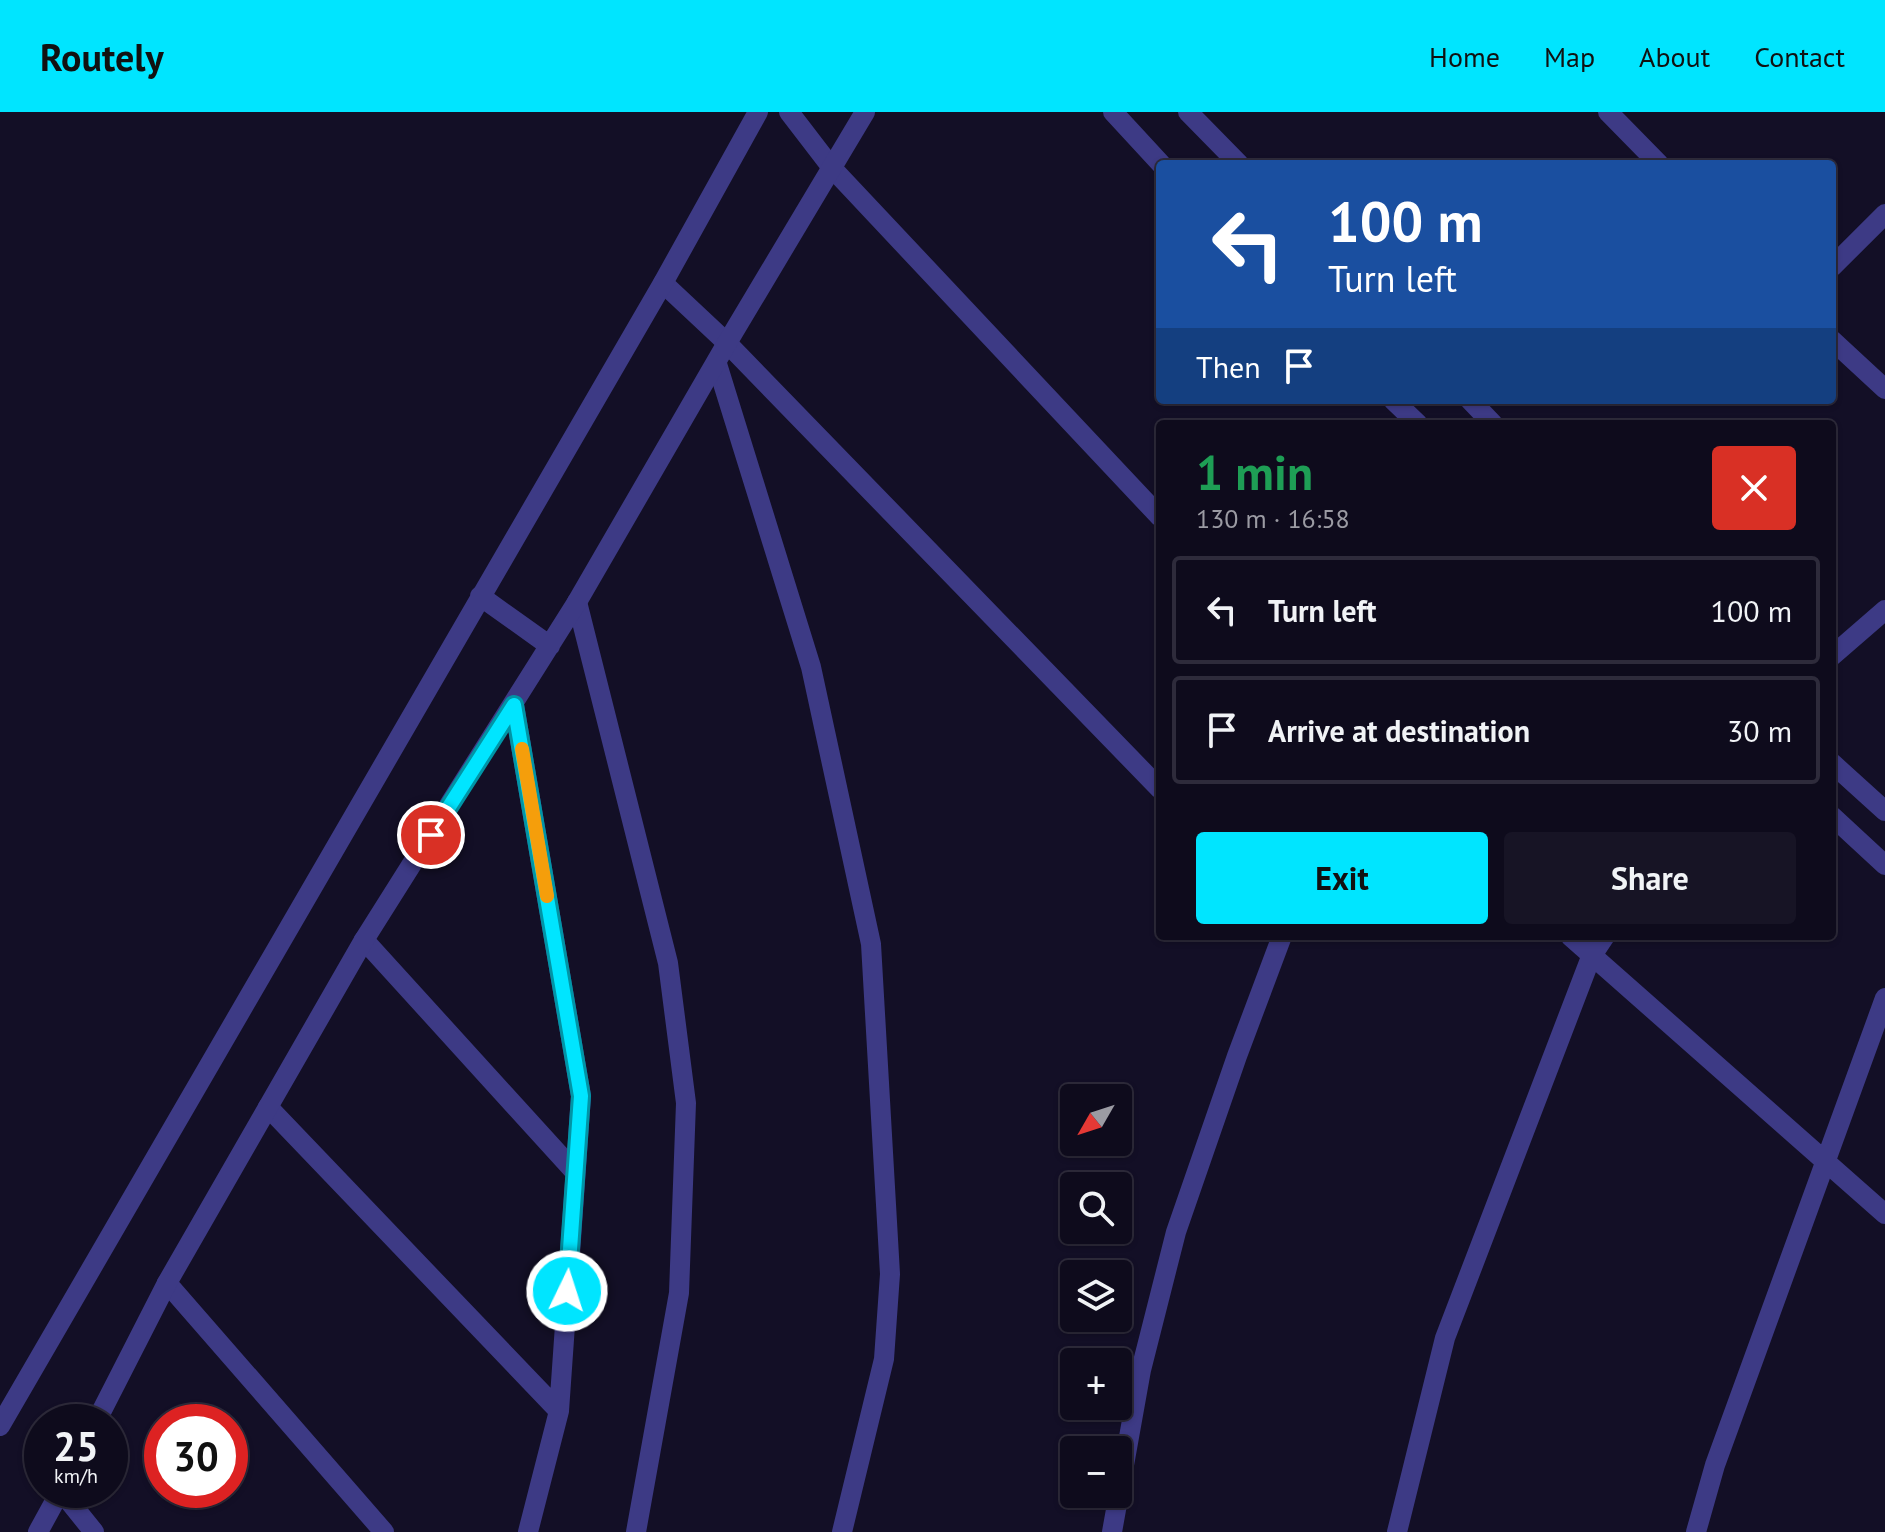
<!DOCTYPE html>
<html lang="en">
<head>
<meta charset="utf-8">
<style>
	:root { --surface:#0e0b1c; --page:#171425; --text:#f1f3f6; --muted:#9b9ba3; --line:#2e2b3b; --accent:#00e5ff }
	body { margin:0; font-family:"PT Sans",sans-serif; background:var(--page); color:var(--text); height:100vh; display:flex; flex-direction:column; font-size:30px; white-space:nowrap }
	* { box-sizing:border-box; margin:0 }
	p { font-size:26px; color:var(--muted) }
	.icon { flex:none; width:44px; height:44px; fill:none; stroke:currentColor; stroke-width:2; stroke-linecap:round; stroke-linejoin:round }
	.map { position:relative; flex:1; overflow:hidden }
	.sheet { position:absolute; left:1156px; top:308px; width:680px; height:520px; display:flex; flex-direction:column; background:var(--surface); border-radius:8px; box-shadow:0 2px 6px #0004,0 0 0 2px var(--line) }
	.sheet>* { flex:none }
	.guide { position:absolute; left:1156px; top:48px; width:680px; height:244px; border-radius:8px; box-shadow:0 2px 6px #0004,0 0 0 2px var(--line); background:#1a4fa0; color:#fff; overflow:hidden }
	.needle { width:52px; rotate:231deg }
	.buttons { position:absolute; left:1060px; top:972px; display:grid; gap:16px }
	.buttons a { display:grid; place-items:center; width:72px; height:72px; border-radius:8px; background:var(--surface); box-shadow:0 2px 6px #0004,0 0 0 2px var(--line); font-size:40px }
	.speed { position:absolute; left:24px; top:1292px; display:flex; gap:16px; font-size:40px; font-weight:700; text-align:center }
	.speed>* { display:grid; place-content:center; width:104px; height:104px; border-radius:50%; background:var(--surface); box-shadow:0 2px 6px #0004,0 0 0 2px var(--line); line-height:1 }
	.speed small { font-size:20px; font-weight:400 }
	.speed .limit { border:12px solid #d22; background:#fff; color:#111 }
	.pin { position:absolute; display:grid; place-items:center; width:68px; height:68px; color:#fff; margin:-34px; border:4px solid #fff; border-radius:50%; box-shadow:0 2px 8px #0007 }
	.me { position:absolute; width:88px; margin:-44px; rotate:4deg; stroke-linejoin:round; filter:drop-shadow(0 0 6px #0008) }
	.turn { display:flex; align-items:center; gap:28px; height:168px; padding:0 40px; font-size:36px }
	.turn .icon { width:104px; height:104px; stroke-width:2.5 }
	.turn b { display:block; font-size:56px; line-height:68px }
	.then { display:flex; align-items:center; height:76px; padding:0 40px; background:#0003; gap:16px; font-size:30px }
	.round { display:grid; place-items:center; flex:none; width:84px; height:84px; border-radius:8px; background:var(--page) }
	.headline { display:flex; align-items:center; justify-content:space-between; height:136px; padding:0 40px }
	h1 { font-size:48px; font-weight:800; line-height:60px; color:#1e9e55 }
	.button { display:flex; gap:16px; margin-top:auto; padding:16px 40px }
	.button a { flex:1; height:92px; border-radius:8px; background:var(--accent); color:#111; font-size:32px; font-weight:800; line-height:92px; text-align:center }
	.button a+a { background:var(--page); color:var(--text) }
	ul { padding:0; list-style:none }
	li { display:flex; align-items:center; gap:24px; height:108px; margin:0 16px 12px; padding:0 24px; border:4px solid var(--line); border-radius:8px }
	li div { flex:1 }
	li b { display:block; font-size:30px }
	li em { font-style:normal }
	header { display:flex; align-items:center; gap:48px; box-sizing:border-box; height:112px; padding:0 40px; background:var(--accent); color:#111 }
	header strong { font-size:38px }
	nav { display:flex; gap:44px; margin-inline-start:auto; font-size:28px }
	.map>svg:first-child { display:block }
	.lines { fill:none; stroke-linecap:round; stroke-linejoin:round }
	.minor { stroke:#3d3a85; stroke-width:20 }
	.tertiary { stroke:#3d3a85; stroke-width:20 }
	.route-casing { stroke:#0095a6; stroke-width:20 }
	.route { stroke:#00e5ff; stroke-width:14 }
	.slow { stroke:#f59e0b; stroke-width:14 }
</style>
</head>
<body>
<header>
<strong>Routely</strong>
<nav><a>Home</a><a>Map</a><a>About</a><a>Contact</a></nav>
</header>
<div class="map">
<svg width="1885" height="1420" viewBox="0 0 1885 1420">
	<rect width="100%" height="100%" fill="#130f26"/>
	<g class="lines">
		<path class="minor" d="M789,0L832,56L1160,405
			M1608,0L1659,52
			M1832,155L1885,102
			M663,171L727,231L1160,677
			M1832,228L1885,277
			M717,252L811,555L871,832L890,1162L884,1247L842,1420
			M577,490L668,851L686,991L679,1181L636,1420
			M1832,544L1885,498
			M514,593L581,984L559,1299L528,1420
			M1570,824L1885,1102
			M364,828L575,1060
			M268,995L559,1299
			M167,1171L384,1420
			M61,1379L94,1420
			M1112,1420L1141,1258L1176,1120L1237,944L1282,824
			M1397,1420L1445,1226L1591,845L1605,824
			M1696,1420L1715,1353L1885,886"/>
		<path class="tertiary" d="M1113,0L1161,52
			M1188,0L1239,52
			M1393,288L1418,312
			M1470,288L1493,312
			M480,484L550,534
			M1832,651L1885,699
			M1832,704L1885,753
			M96,1310L167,1171L364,828L577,490L727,231L865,0
			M0,1314L663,171L758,0
			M38,1420L61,1378"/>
	</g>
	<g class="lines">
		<g class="route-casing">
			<path id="route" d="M431,723L514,593L581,984L567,1179"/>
		</g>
		<use href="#route" class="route"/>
		<path class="slow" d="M522,637L547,784"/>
	</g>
</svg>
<div class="buttons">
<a><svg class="needle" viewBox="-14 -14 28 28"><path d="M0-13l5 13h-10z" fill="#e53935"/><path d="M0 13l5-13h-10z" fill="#9b9ba3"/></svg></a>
<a><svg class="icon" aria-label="search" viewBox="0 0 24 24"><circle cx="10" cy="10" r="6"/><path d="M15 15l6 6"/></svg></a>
<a><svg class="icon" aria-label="layers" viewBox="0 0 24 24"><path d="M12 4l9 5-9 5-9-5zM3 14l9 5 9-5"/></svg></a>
<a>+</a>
<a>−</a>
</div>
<div class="speed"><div>25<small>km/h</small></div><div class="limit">30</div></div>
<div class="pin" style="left:431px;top:723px;background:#d93025"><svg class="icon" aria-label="arrive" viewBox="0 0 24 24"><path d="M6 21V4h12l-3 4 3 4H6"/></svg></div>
<svg class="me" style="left:567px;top:1179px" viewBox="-20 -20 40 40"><circle r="17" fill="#00e5ff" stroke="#fff" stroke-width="3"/><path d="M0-11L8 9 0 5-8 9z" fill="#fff"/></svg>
<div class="guide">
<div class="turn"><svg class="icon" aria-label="left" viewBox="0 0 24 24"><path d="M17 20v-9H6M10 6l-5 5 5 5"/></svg><div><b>100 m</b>Turn left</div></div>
<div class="then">Then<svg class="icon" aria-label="arrive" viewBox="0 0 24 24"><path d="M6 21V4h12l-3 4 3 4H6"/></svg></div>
</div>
<section class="sheet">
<div class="headline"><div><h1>1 min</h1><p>130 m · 16:58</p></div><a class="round" style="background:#d93025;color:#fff"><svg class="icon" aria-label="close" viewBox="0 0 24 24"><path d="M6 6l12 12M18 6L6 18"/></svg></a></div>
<ul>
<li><svg class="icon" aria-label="left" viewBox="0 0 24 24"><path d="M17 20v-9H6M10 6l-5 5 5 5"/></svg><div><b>Turn left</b></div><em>100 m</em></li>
<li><svg class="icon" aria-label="arrive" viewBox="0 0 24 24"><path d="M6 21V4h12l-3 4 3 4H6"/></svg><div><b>Arrive at destination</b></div><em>30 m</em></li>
</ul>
<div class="button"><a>Exit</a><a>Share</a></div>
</section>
</div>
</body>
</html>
